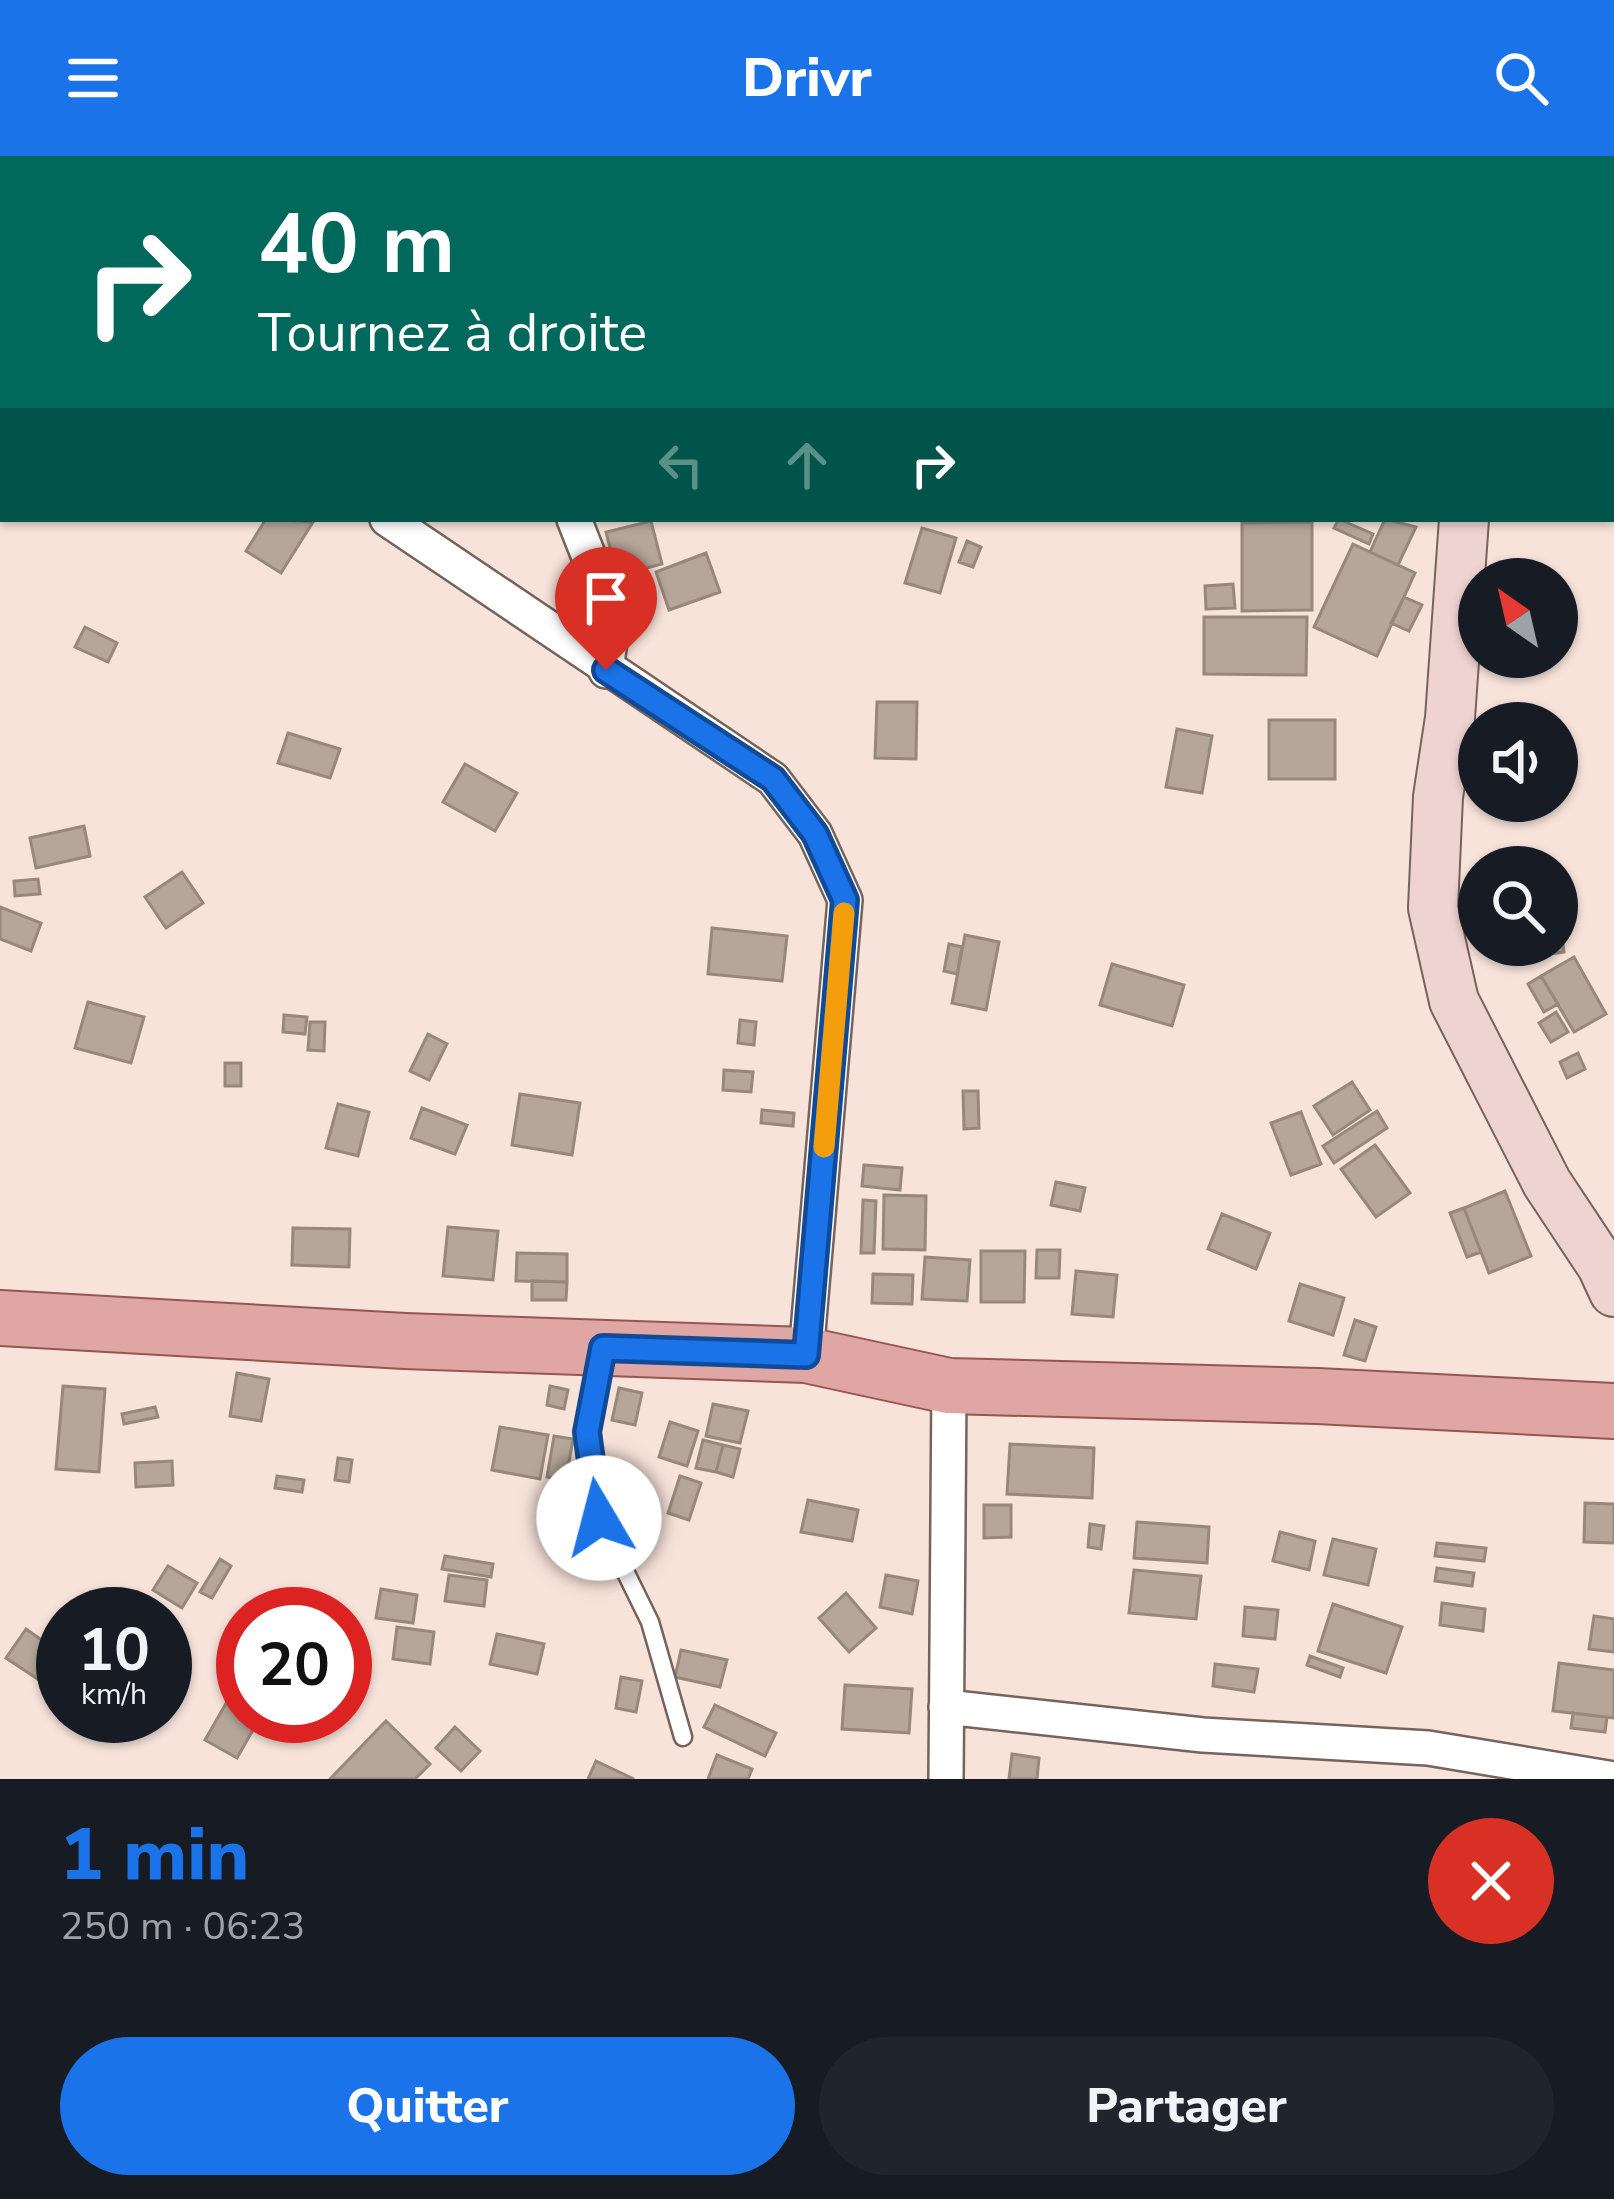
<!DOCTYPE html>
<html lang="fr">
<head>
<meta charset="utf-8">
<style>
	:root { --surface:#171b24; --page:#20242c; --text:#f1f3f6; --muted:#9ea1a6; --accent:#1a73e8 }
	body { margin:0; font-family:"Nunito Sans",sans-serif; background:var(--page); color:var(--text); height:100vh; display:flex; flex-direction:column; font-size:45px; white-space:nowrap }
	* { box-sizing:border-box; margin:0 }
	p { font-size:39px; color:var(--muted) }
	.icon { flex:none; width:66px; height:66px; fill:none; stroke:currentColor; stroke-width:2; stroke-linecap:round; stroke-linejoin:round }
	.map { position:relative; height:1623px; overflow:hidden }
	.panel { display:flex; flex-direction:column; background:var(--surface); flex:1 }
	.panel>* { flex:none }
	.hud { position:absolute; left:0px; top:0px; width:1614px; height:366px; box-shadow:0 3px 9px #0004; background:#00695c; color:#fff; overflow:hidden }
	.needle { width:78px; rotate:326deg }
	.tools { position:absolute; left:1458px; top:402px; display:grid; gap:24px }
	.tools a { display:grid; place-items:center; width:120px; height:120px; border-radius:50%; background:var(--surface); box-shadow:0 3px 9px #0004; font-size:60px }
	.speed { position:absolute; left:36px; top:1431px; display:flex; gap:24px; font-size:60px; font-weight:700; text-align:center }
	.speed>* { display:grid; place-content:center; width:156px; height:156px; border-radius:50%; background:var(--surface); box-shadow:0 3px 9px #0004; line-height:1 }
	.speed small { font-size:30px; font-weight:400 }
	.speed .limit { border:18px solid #d22; background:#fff; color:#111 }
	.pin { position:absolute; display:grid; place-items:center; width:102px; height:102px; color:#fff; margin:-123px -51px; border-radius:50% 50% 50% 0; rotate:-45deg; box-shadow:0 0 12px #0007 }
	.pin .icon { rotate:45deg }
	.me { position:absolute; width:132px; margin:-66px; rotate:352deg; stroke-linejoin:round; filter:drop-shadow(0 0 9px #0008) }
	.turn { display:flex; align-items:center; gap:42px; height:252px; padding:0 60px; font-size:54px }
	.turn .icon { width:156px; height:156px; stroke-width:2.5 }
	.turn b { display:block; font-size:84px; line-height:102px }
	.lanes { display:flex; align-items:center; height:114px; padding:0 60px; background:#0003; justify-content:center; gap:60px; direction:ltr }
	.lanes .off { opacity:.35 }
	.round { display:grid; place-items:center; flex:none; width:126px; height:126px; border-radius:63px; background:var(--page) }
	.overview { display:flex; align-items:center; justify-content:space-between; height:204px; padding:0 60px }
	h1 { font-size:72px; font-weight:800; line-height:90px; color:var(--accent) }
	.cta { display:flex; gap:24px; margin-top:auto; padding:24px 60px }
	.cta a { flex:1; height:138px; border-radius:72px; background:var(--accent); color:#fff; font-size:48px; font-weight:800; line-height:138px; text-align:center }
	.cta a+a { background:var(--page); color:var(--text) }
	header { display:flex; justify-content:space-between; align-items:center; height:156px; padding:0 60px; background:var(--accent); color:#fff; font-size:54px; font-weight:800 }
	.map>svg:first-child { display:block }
	.building { fill:#b5a699; stroke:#97887c; stroke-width:3 }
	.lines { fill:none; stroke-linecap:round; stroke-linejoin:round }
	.service-casing { stroke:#75635c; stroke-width:21 }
	.minor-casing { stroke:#75635c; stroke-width:38 }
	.secondary-casing { stroke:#75635c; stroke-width:52 }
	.primary-casing { stroke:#955551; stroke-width:58 }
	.service { stroke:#fff; stroke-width:16 }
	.minor { stroke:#fff; stroke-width:33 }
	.secondary { stroke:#efd3d1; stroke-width:48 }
	.primary { stroke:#dfa6a3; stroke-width:54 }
	.route-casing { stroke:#114b97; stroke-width:30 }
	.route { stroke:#1a73e8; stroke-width:21 }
	.slow { stroke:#f59e0b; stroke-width:21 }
</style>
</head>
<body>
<header><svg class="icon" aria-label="menu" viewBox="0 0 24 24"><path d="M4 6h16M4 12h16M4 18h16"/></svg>Drivr<svg class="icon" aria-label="search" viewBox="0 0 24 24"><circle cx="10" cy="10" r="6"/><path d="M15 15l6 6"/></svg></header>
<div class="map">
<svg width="1614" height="1623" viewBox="0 0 1614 1623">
	<rect width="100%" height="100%" fill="#f7e3da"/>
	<path class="building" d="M266,363L313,366L281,417L246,395Z
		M1339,363L1373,378L1369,388L1334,372Z
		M1385,363L1416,371L1398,409L1370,396Z
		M651,365L662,408L617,420L606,376Z
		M1312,366V454L1242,455V367Z
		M922,372L956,382L940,437L905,427Z
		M967,385L981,391L973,411L959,406Z
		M1353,388L1415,417L1377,500L1314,471Z
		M706,397L720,436L669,454L656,416Z
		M1233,428L1235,452L1206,453L1205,430Z
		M1404,441L1422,449L1409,475L1391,467Z
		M1204,461H1307L1306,519L1204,518Z
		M85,471L117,487L108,506L75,491Z
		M877,546H917L916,603L875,602Z
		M1269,564H1335V623H1269Z
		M1177,573L1212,580L1202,637L1166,631Z
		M288,577L340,593L330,622L278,607Z
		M465,608L517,637L495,675L443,646Z
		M84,670L90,700L36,712L30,682Z
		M182,716L203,747L166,772L145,741Z
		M38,723L40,738L15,740L14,725Z
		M1557,742L1564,796L1530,801L1528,789H1557Z
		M0,751L41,767L31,795L0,783Z
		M712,772L787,780L782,825L708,818Z
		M965,779L999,786L986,854L952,847Z
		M949,788L962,791L957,818L944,815Z
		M1501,789H1523L1526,804L1504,807Z
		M1574,801L1606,858L1574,876L1541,820Z
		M1112,808L1184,829L1172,870L1100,849Z
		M1541,820L1558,848L1544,856L1528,828Z
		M88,846L144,861L131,907L75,892Z
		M1556,856L1568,876L1551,886L1539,867Z
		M284,859L307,861L305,878L283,876Z
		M740,864L756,866L754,889L738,887Z
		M310,866H325L324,895L308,894Z
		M428,878L447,888L429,924L410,915Z
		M1578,897L1585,913L1567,922L1560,906Z
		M225,907H241V930H225Z
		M724,914L753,916L751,936L723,934Z
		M1352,926L1370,954L1333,979L1314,950Z
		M963,935H978L979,972L964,973Z
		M520,938L580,947L572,999L512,989Z
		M338,948L369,956L358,1000L326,992Z
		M422,952L467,969L455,998L411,982Z
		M762,954L794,957L793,970L761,967Z
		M1377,955L1387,972L1334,1007L1323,990Z
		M1301,956L1321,1008L1291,1019L1271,967Z
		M1375,989L1410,1037L1376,1061L1341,1013Z
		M864,1009L902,1012L900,1034L862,1030Z
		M1056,1026L1085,1032L1080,1055L1051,1049Z
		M1505,1035L1531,1100L1489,1117L1464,1052Z
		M884,1039L926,1040L925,1094L883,1093Z
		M863,1044L876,1045L874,1097H861Z
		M1464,1052L1481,1096L1467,1101L1450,1057Z
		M1222,1058L1270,1077L1256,1113L1208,1093Z
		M448,1071L498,1075L493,1124L443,1120Z
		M293,1072L350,1073L349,1111L292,1109Z
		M1037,1094H1060L1059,1122H1036Z
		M981,1095H1025L1024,1146H981Z
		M517,1097L567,1098V1126L516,1125Z
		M925,1101L970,1104L967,1145L922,1143Z
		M1076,1115L1117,1119L1113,1161L1072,1158Z
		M873,1118L913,1119L912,1148L872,1147Z
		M532,1125L567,1126L566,1144H532Z
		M1300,1128L1344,1142L1333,1179L1289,1165Z
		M1355,1164L1376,1171L1365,1205L1344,1199Z
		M237,1217L269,1223L261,1265L230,1260Z
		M63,1230L105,1233L99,1316L56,1313Z
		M550,1230L568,1234L564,1253L547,1249Z
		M619,1232L642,1237L635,1269L612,1264Z
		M713,1248L748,1255L740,1287L706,1280Z
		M155,1251L158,1261L124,1268L122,1258Z
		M670,1266L698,1275L687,1310L659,1301Z
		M500,1271L548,1279L540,1323L492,1314Z
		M554,1280L573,1283L566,1324L547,1321Z
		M703,1284L723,1289L716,1316L696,1312Z
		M1010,1288L1094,1292L1092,1342L1007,1338Z
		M723,1289L740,1293L733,1321L716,1316Z
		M338,1302L352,1304L349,1326L335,1324Z
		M172,1305L173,1329L136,1331L135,1307Z
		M277,1320L304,1324L302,1336L275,1332Z
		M680,1320L701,1327L689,1364L668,1357Z
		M808,1344L858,1354L852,1385L801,1376Z
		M1585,1347L1614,1348V1387L1584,1386Z
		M984,1349H1011V1381L984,1382Z
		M1137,1366L1209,1371L1207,1407L1134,1402Z
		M1090,1368L1104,1370L1101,1393L1088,1391Z
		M1280,1376L1315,1385L1309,1414L1273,1405Z
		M1333,1383L1376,1393L1368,1429L1324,1419Z
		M1437,1387L1486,1392L1484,1405L1435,1400Z
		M445,1400L493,1408L491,1421L442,1413Z
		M220,1403L231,1410L212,1442L200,1436Z
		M168,1410L197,1427L182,1452L153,1434Z
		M1437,1412L1474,1417L1472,1430L1435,1425Z
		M1134,1414L1201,1420L1196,1463L1129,1457Z
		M449,1419L487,1424L484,1450L445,1445Z
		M886,1419L918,1425L912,1458L880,1451Z
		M381,1433L417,1439L413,1467L376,1462Z
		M846,1437L876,1472L849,1496L819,1462Z
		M1442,1447L1485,1453L1483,1475L1440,1469Z
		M1333,1448L1402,1471L1386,1517L1318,1495Z
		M1245,1451L1278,1454L1275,1483L1243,1480Z
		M1594,1460L1614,1463V1496L1589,1493Z
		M397,1471L434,1476L430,1508L393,1503Z
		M26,1473L63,1499V1508L48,1530L6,1502Z
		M497,1478L544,1488L537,1518L490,1508Z
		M681,1494L727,1504L720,1531L675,1521Z
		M1310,1500L1343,1512L1340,1521L1307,1509Z
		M1559,1507L1614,1514V1562L1553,1555Z
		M1215,1508L1258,1513L1254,1536L1213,1530Z
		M621,1521L642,1525L636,1556L616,1552Z
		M845,1529L912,1533L909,1577L842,1573Z
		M232,1537L243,1543V1560H261L237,1602L205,1584Z
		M715,1549L776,1577L765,1600L704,1571Z
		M1573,1557L1607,1561L1605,1576L1571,1572Z
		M386,1565L430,1608L415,1623H330Z
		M455,1571L480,1595L461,1615L436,1592Z
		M1012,1598L1039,1602L1037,1623H1009Z
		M717,1599L752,1613L748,1623H708Z
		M596,1605L634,1623H588Z"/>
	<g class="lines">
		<g class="service-casing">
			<path id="service" d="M602,1199L587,1276L599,1362L650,1466L683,1581"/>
		</g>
		<g class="minor-casing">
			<path id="minor" d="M615,3L620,0
				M0,96L3,98
				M387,363L773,623L815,678L845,744L806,1199
				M574,363L613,462L606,515
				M946,1551L1203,1579L1428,1592L1614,1623
				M946,1623L949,1230"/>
		</g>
		<g class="secondary-casing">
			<path id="secondary" d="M1327,0L1329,3
				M1464,363L1450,562L1438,641L1433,752L1454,845L1547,1027L1602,1110L1614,1136"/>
		</g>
		<g class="primary-casing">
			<path id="primary" d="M0,1162L405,1185L806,1199L949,1230L1317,1240L1614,1255"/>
		</g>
		<use href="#service" class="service"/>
		<use href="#minor" class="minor"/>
		<use href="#secondary" class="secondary"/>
		<use href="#primary" class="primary"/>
	</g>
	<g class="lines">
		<g class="route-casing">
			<path id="route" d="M599,1362L587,1276L603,1192L806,1199L845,744L815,678L773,623L606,514"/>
		</g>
		<use href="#route" class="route"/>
		<path class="slow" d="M824,991L844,757"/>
	</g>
</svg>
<div class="tools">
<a><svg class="needle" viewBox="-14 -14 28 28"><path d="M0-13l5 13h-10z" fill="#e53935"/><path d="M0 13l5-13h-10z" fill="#9ea1a6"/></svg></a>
<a><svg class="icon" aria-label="sound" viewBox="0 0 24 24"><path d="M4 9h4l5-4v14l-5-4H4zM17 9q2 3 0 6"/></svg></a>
<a><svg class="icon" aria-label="search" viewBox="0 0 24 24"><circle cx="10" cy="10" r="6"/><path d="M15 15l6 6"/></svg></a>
</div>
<div class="speed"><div>10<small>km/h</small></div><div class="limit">20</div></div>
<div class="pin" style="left:606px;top:514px;background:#d93025"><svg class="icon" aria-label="arrive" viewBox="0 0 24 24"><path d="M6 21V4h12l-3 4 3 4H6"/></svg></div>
<svg class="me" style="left:599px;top:1362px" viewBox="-20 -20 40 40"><circle r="19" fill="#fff"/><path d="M0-13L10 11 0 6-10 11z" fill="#1a73e8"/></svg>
<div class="hud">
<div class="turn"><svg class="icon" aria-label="right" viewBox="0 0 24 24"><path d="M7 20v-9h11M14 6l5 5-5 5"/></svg><div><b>40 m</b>Tournez à droite</div></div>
<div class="lanes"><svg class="icon off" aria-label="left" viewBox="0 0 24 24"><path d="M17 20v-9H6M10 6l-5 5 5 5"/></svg><svg class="icon off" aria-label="ahead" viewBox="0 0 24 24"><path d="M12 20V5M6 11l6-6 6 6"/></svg><svg class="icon" aria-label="right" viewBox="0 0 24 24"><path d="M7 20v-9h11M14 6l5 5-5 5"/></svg></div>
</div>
</div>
<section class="panel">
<div class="overview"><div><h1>1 min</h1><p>250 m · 06:23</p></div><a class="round" style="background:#d93025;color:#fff"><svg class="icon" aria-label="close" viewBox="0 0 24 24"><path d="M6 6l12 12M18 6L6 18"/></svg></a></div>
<div class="cta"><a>Quitter</a><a>Partager</a></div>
</section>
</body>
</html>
